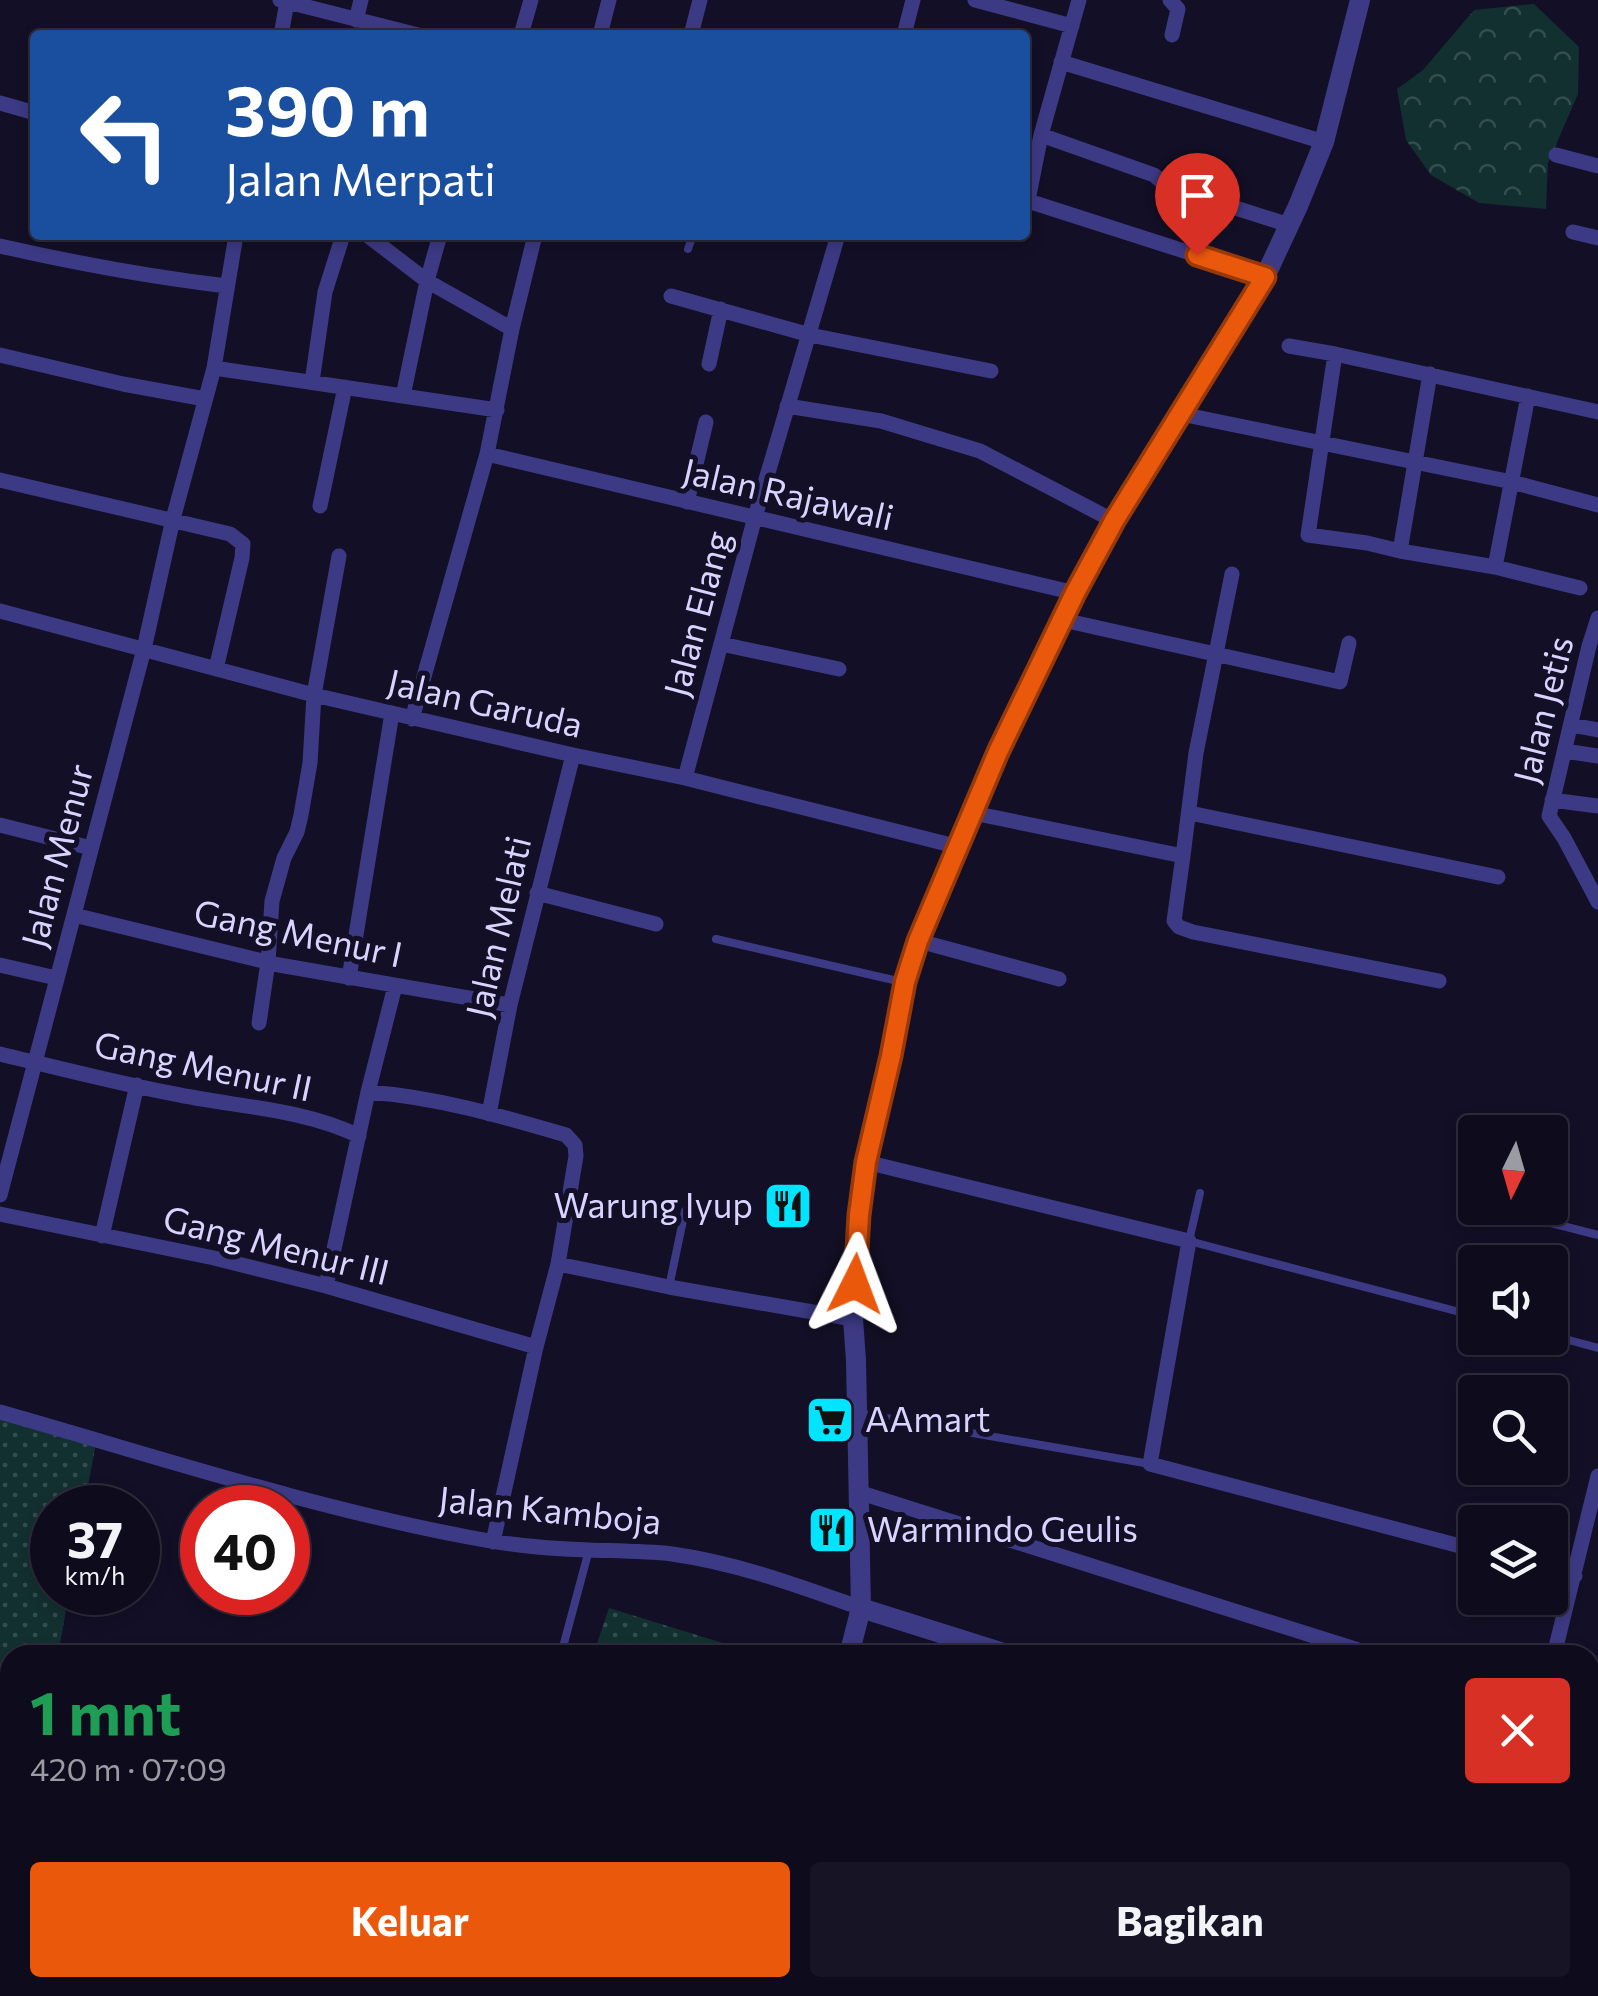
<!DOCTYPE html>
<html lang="id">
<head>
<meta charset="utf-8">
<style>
	:root { --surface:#0e0b1c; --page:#171425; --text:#f1f3f6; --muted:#9b9ba3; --line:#2e2b3b; --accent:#ea580c }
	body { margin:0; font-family:Commissioner,sans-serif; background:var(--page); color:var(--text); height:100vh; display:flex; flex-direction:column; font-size:38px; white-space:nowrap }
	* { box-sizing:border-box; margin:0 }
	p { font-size:32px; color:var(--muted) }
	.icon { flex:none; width:55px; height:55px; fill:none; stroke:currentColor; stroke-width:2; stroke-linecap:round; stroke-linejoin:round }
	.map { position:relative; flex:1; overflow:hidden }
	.details { position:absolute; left:0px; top:1645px; width:1600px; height:352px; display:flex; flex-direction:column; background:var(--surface); border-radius:30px 30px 0 0; box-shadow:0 5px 15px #0003,0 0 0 2px var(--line) }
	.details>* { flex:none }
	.guide { position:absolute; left:30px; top:30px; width:1000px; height:210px; border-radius:10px; box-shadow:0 5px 15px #0003,0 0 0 2px var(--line); background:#1a4fa0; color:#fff; overflow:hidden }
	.needle { width:65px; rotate:185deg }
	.tools { position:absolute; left:1458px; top:1115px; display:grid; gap:20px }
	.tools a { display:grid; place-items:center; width:110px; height:110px; border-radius:10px; background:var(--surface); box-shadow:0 5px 15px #0003,0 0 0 2px var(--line); font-size:50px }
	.speed { position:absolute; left:30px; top:1485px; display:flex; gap:20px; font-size:50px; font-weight:700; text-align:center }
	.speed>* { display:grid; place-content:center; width:130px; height:130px; border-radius:50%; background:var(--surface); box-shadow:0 5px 15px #0003,0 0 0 2px var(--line); line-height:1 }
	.speed small { font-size:25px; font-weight:400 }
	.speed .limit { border:15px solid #d22; background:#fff; color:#111 }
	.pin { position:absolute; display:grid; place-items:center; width:85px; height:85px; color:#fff; margin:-102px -42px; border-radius:50% 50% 50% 0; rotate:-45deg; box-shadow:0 0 10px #0007 }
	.pin .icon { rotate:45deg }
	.me { position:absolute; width:110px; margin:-55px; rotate:3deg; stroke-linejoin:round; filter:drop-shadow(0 0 8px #0008) }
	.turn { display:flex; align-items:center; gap:35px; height:210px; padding:0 30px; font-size:45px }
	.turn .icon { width:130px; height:130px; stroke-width:2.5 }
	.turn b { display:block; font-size:70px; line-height:85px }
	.round { display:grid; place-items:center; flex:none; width:105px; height:105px; border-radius:10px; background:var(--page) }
	.headline { display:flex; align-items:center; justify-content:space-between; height:170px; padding:0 30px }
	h1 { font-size:60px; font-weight:700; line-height:75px; color:#1e9e55 }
	.button { display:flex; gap:20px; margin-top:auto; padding:20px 30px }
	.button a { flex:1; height:115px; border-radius:10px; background:var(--accent); color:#fff; font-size:40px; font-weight:700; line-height:115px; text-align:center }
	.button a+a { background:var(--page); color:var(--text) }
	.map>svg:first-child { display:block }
	.green { fill:url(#green-dots) }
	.forest { fill:url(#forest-crowns) }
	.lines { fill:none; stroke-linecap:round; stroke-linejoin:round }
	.service { stroke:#3d3a85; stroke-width:8 }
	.minor { stroke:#3d3a85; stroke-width:15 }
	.tertiary { stroke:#3d3a85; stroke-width:20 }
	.route-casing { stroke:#983908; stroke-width:25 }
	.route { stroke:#ea580c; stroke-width:18 }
	.labels { text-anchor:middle; stroke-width:10; stroke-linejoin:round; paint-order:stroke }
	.street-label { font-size:35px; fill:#d9d4ff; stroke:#130f26 }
	.poi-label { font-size:35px; fill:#d9d4ff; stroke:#130f26; text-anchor:start }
</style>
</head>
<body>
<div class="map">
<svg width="1598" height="1996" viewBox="0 0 1598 1996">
	<defs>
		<pattern id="green-dots" width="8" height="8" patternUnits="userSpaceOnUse" patternTransform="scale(2.5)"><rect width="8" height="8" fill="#12302f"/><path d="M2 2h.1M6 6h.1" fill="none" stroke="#344d4e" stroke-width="1.8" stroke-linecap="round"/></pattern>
		<pattern id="forest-crowns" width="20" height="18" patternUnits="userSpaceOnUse" patternTransform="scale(2.5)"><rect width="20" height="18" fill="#12302f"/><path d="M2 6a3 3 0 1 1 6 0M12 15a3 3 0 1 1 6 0" fill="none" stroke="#344d4e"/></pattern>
	</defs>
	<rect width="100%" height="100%" fill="#130f26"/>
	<path class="green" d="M0,1414L96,1443L84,1507L52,1508V1592L69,1593L58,1655H10V1707L0,1705Z
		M609,1608L762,1655H593Z
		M0,1714L10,1716V1897L0,1895Z
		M1590,1750L1598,1752V1833L1590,1831Z
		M515,1988H741L738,1996H559Z"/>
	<path class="forest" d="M1534,4L1579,47L1578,94L1548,163L1546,209L1479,203L1431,175L1406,140L1397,89L1423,70L1474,10Z"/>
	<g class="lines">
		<path class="service" d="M688,249L693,235
			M716,939L902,982
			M1200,1193L1189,1241L1475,1316
			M1551,1223L1598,1235
			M669,1287L685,1211
			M1550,1335L1598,1348
			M858,1413L1150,1464
			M563,1647L589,1550"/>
		<path class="minor" d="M280,0L418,35
			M975,0L1072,26
			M1170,0L1178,9L1172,35
			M356,20L361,0
			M281,35L287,2
			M521,35L531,0
			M600,35L609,0
			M691,35L700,0
			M904,35L913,0
			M1061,62L1324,142
			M0,103L35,113
			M1041,135L1154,175L1167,186L1289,225
			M1556,155L1598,166
			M1025,200L1265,277
			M1028,200L1041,135L1079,0
			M1573,232L1598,238
			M367,235L427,281L512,329
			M0,246C75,263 150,277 227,286
			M671,296L810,335L991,371
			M1289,346L1335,354L1598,412
			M1335,354L1308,535L1367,543L1400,551L1495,567L1580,588
			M0,355L123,384L205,399
			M709,364L721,309
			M214,368L497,410
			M312,382L325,292L343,235
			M403,396L427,281L440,235
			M787,406L881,421L980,451L1114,521
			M1181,414L1512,482L1598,505
			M487,454L1075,593
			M0,480L230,534L243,544L242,558L216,669
			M687,502L706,422
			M320,506L345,387
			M1400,551L1430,374
			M1495,567L1528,396
			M0,611L314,695L573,755L685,778L959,847
			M1598,618L1589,646L1549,816L1564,838L1598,902
			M1063,620L1340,682L1349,643
			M721,644L839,669
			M412,719L487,454L512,329L535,235
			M1571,725L1598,730
			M1565,751L1598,756
			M685,778L755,517L838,235
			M1552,800L1598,806
			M973,813L1183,856L1196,753L1232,574
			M1190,813L1498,877
			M0,825L91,848
			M1183,856L1174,921L1179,927L1193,932L1439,981
			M537,893L656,924
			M74,915L279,965L510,1005
			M919,941L1059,979
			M0,965L56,978
			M349,978L392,713
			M259,1023L268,962L272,901L284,858L297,832L301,815L310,763L314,695L339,556
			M0,1054C59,1068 120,1084 180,1095C239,1107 303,1109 359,1136
			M368,1092C436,1097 501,1116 566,1135L575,1145L576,1156L558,1264L536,1347L493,1542
			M489,1114L510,1005L573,755
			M866,1162L1189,1241L1150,1464L1475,1550
			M0,1195L144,649L173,519L214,368L236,235
			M0,1214L214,1258L326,1286L536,1347
			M102,1236L137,1085
			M558,1264L669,1287L853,1319
			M326,1286L368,1092L395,986
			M0,1412C155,1456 310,1507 468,1537C508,1545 549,1549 589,1550C617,1551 644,1551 672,1554C737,1563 799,1586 861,1608
			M858,1492L1374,1655
			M1550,1570L1575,1576
			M1554,1655L1598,1476
			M0,1779L10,1772
			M0,1889L6,1855
			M0,1993L10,1944
			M144,1996L147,1988
			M352,1996L353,1988
			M1216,1996L1217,1988
			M1477,1996L1479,1988"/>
		<path class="tertiary" d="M861,1608L1010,1655
			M849,1655L861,1608L856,1360L853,1319L859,1215L866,1162L891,1056L905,983L919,941L998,752L1075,593L1114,521L1265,277L1298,206L1324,142L1360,0
			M1590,1826L1598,1828
			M0,1899L10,1901
			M487,1988L529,1996
			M728,1996L732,1988"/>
	</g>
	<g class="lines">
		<g class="route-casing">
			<path id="route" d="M855,1284L859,1215L866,1162L891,1056L905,982L918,941L998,752L1075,593L1114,521L1265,277L1197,255"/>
		</g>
		<use href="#route" class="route"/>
	</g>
	<defs>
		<g id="restaurant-square" transform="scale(2.5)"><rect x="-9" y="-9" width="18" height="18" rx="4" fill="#00e5ff" stroke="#130f26"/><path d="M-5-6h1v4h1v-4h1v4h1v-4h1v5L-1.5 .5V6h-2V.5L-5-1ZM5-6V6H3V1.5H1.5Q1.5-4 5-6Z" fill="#111"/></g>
		<g id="supermarket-square" transform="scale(2.5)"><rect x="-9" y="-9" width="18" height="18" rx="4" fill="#00e5ff" stroke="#130f26"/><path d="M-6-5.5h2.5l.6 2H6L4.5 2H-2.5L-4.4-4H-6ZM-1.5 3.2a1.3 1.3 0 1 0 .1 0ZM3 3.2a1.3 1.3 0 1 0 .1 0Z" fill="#111"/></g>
	</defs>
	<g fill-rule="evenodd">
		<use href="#restaurant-square" x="788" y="1206"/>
		<use href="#supermarket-square" x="830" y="1420"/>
		<use href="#restaurant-square" x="832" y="1530"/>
	</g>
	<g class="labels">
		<g class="street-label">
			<text transform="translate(788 495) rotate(13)" y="12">Jalan Rajawali</text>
			<text transform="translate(698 614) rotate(-75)" y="12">Jalan Elang</text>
			<text transform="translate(485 704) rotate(13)" y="12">Jalan Garuda</text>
			<text transform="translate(1544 710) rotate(-76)" y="12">Jalan Jetis</text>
			<text transform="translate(58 856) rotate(-75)" y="12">Jalan Menur</text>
			<text transform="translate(499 927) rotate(-77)" y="12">Jalan Melati</text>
			<text transform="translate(298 934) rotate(12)" y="12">Gang Menur I</text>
			<text transform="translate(203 1067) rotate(12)" y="12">Gang Menur II</text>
			<text transform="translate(276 1246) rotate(14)" y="12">Gang Menur III</text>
			<text transform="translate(550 1511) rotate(6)" y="12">Jalan Kamboja</text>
		</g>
		<g class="poi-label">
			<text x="753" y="1218" text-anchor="end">Warung Iyup</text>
			<text x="865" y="1432">AAmart</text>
			<text x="867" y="1542">Warmindo Geulis</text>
		</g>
	</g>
</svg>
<div class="tools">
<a><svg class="needle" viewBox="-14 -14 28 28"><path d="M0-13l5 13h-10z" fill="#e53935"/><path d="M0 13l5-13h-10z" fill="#9b9ba3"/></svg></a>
<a><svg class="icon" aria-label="sound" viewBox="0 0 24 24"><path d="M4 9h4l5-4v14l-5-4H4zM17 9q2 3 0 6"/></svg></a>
<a><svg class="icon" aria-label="search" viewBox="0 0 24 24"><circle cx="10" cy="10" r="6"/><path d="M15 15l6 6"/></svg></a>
<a><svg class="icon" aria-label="layers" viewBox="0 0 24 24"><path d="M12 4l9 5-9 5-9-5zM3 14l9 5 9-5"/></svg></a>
</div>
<div class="speed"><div>37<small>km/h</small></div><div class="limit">40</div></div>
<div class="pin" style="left:1197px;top:255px;background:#d93025"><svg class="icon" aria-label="arrive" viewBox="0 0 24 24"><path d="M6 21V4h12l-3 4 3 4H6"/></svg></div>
<svg class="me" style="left:855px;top:1284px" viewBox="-20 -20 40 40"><path d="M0-17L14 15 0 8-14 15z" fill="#ea580c" stroke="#fff" stroke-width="4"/></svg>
<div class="guide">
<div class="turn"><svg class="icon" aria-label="left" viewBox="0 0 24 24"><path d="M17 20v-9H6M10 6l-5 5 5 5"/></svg><div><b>390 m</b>Jalan Merpati</div></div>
</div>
<section class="details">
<div class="headline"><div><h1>1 mnt</h1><p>420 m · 07:09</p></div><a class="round" style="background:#d93025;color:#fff"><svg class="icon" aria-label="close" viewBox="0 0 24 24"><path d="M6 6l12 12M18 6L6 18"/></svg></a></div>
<div class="button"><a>Keluar</a><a>Bagikan</a></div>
</section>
</div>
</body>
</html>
